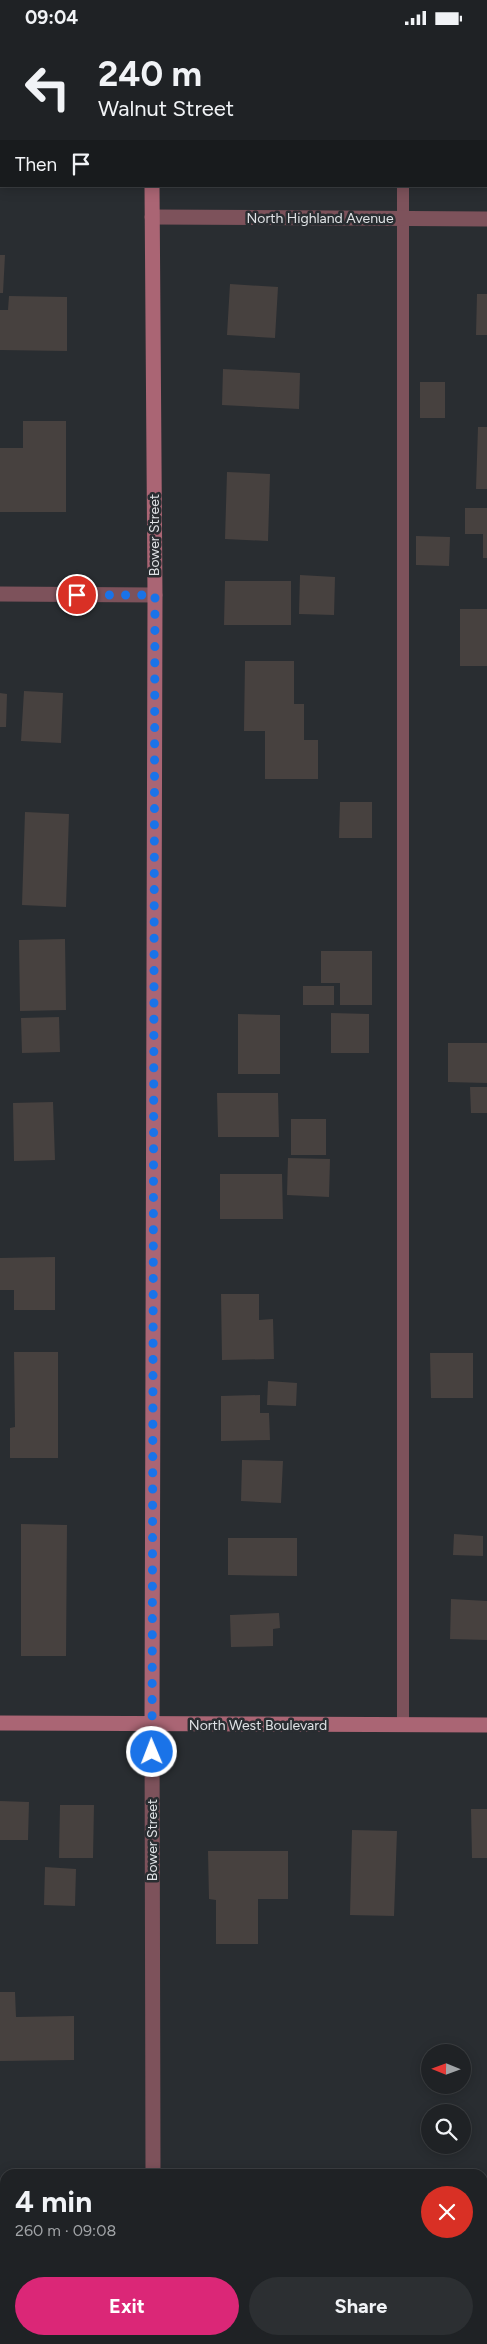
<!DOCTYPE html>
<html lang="en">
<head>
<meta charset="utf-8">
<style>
	:root { --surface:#1f2225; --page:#2c2f32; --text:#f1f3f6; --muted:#a1a4a7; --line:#3c3f42; --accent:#db2777 }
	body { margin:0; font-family:Figtree,sans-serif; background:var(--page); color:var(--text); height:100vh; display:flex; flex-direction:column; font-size:19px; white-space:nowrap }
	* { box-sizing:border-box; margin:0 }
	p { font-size:16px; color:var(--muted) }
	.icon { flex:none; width:28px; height:28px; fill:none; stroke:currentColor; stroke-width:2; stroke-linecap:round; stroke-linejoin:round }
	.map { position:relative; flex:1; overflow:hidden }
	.panel { position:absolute; left:0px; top:2134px; width:488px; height:176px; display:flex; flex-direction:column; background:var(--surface); border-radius:15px 15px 0 0; box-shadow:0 2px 12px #0003,0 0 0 1px var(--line) }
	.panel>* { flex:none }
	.guide { position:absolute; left:0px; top:0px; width:488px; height:152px; box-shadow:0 2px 12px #0003,0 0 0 1px var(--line); background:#1f2225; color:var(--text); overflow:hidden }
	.needle { width:32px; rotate:271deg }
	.buttons { position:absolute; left:421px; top:2009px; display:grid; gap:10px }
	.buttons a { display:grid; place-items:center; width:50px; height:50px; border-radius:50%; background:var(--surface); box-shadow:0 2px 12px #0003,0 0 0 1px var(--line); font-size:25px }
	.pin { position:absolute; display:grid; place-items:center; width:42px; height:42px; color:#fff; margin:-21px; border:2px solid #fff; border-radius:50%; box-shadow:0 1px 5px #0007 }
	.me { position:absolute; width:55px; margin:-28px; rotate:359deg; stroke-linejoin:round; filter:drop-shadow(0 0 4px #0008) }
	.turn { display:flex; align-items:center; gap:18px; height:105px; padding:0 15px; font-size:22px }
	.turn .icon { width:65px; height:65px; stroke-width:2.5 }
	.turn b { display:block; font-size:35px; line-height:42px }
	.then { display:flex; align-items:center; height:48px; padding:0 15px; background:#0003; gap:10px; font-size:19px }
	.round { display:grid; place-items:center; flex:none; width:52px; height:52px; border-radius:26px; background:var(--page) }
	.summary { display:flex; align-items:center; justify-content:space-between; height:85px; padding:0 15px }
	h1 { font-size:30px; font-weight:700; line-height:38px }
	.button { display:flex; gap:10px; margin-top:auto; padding:10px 15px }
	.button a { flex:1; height:58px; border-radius:30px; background:var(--accent); color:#fff; font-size:20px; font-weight:700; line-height:58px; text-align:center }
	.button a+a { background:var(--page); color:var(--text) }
	.status { display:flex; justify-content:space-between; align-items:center; height:35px; padding:0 25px; background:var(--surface); direction:ltr }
	.status svg { height:14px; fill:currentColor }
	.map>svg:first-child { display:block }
	.building { fill:#47413f }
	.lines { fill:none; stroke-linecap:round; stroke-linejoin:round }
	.lane { stroke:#7d525b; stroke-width:12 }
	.street { stroke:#7d525b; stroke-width:15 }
	.secondary { stroke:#aa6574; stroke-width:15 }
	.route { stroke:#1a73e8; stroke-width:9; stroke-dasharray:0 16.2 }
	.labels { text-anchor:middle; stroke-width:5; stroke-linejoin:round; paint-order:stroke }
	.street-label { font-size:14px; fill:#dfe2e5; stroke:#292d31 }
</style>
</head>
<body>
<div class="status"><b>09:04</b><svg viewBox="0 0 49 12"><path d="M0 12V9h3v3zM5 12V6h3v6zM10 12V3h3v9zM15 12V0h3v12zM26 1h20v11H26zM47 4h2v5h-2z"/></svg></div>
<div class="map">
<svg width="487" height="2309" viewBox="0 0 487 2309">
	<rect width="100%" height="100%" fill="#292d31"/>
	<path class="building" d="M0,220H5L3,258H0Z
		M230,249L278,252L275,303L227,300Z
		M477,259H487V300H476Z
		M9,261L67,262V316L0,315V275H8Z
		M223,334L300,338L299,374L222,370Z
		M420,347H445V383H420Z
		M23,386H66V477H0V413H23Z
		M478,392H487V454H476Z
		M227,437L270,439L268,506L225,504Z
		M465,473H487V523H483V499H465Z
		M416,501L450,502L449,531L416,530Z
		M300,540L335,542L334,580L299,579Z
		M225,546H291V590H224Z
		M460,574H487V631H460Z
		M245,626H294V669H304V705H318V744H265V696H244Z
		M24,656L63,658L61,708L21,706Z
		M0,658L7,659L6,692H0Z
		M340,767H372V803H339Z
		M25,777L69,779L66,872L22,870Z
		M65,904L66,975L20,976L19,905Z
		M321,916H372V970H340V948H321Z
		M303,951H334V970H303Z
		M331,978L369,979V1018H331Z
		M238,979L280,980V1039H238Z
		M59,982L60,1017L22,1018L21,983Z
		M448,1008H487V1048L448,1047Z
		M470,1052H487V1078H471Z
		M217,1058H278L279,1102H218Z
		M53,1067L55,1125L14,1126L13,1068Z
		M291,1084H326V1120H291Z
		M288,1123L330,1124L329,1162L287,1160Z
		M220,1139H282L283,1184H220Z
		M55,1222V1275H14V1255H0V1223Z
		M221,1259H259V1285L273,1284L274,1324L222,1325Z
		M14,1317H58V1423H10V1393L15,1392Z
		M430,1318H473V1363H431Z
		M268,1346L297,1348L296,1371L267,1370Z
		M260,1360V1378H269L270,1405L221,1406V1361Z
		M242,1425L283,1426L281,1468L241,1466Z
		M21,1489L67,1490L66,1621H21Z
		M454,1499L483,1501V1521L453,1520Z
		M228,1503H297V1541L228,1540Z
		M451,1564L487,1566V1605L450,1604Z
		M279,1578L280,1593L273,1594V1611L231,1612L230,1580Z
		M0,1766L29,1767L28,1805H0Z
		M60,1770H94L93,1823H59Z
		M471,1774H487V1823H472Z
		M352,1795L397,1796L394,1881L350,1880Z
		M208,1816H288V1864H258V1909H216V1865L209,1864Z
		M45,1832L76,1834L75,1871L44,1870Z
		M0,1957H15L16,1982L74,1981V2025L0,2026Z
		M482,2220L487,2221V2280H482Z"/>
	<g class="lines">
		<path class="lane" d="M403,0V1
			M403,151V1690"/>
		<path class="street" d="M152,182L487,184
			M0,559L155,560
			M152,1690L153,2139"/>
		<path class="secondary" d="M152,0V1
			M0,1688L487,1690
			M152,1690L155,560L152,151"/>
	</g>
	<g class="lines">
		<path class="route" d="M77,560H155L152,1717"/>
	</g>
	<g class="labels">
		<g class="street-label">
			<text x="320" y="188">North Highland Avenue</text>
			<text transform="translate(154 500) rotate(-90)" y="5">Bower Street</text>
			<text x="258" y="1695">North West Boulevard</text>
			<text transform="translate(152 1805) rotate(-90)" y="5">Bower Street</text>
		</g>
	</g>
</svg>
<div class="buttons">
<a><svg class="needle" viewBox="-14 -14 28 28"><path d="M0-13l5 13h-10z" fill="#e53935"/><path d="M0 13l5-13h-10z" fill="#a1a4a7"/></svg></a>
<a><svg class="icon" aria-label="search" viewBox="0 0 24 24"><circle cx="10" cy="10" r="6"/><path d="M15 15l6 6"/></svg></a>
</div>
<div class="pin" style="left:77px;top:560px;background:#d93025"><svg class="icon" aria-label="arrive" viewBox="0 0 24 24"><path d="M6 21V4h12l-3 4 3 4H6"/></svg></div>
<svg class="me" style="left:152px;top:1717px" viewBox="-20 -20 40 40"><circle r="17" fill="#1a73e8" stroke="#fff" stroke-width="3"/><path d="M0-11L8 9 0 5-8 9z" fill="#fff"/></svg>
<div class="guide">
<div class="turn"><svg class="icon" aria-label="left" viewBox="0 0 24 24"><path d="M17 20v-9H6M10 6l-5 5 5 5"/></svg><div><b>240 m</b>Walnut Street</div></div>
<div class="then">Then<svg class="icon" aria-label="arrive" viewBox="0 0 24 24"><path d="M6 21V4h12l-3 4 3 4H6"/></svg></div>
</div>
<section class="panel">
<div class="summary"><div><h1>4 min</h1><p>260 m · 09:08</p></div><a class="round" style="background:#d93025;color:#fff"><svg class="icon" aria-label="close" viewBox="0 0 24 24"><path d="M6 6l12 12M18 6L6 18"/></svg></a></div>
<div class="button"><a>Exit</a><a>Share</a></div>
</section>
</div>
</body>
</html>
